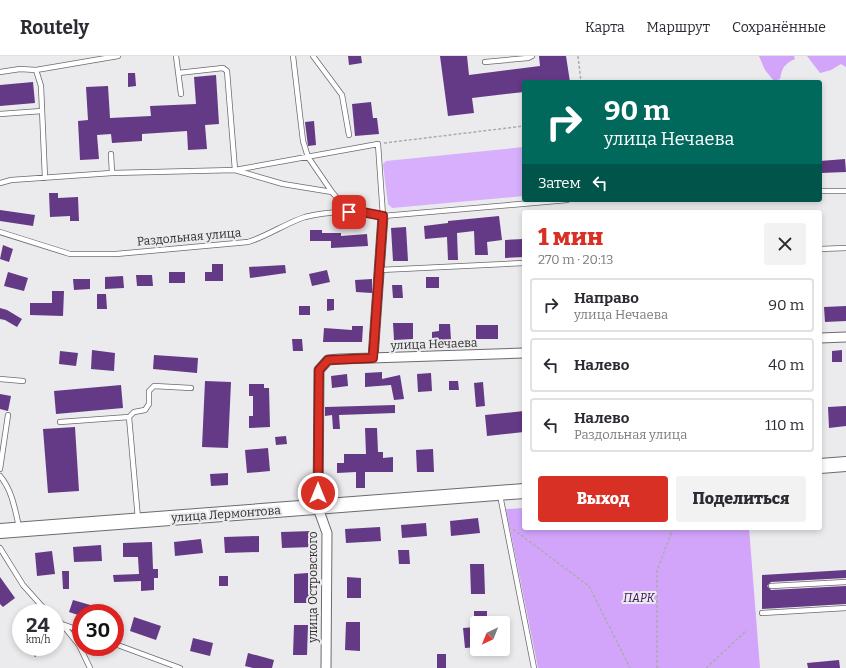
<!DOCTYPE html>
<html lang="ru">
<head>
<meta charset="utf-8">
<style>
	:root { --surface:#fff; --page:#f2f2f3; --text:#2b2b33; --muted:#7c7c81; --line:#e1e1e2; --accent:#d93025 }
	body { margin:0; font-family:Bitter,serif; background:var(--page); color:var(--text); height:100vh; display:flex; flex-direction:column; font-size:15px; white-space:nowrap }
	* { box-sizing:border-box; margin:0 }
	p { font-size:13px; color:var(--muted) }
	.icon { flex:none; width:22px; height:22px; fill:none; stroke:currentColor; stroke-width:2; stroke-linecap:round; stroke-linejoin:round }
	.map { position:relative; flex:1; overflow:hidden }
	.sheet { position:absolute; left:522px; top:154px; width:300px; height:320px; display:flex; flex-direction:column; background:var(--surface); border-radius:4px; box-shadow:0 2px 6px #0003 }
	.sheet>* { flex:none }
	.hud { position:absolute; left:522px; top:24px; width:300px; height:122px; border-radius:4px; box-shadow:0 2px 6px #0003; background:#00695c; color:#fff; overflow:hidden }
	.needle { width:26px; rotate:223deg }
	.buttons { position:absolute; left:470px; top:560px; display:grid; gap:8px }
	.buttons a { display:grid; place-items:center; width:40px; height:40px; border-radius:4px; background:var(--surface); box-shadow:0 2px 6px #0003; font-size:20px }
	.speed { position:absolute; left:12px; top:548px; display:flex; gap:8px; font-size:20px; font-weight:700; text-align:center }
	.speed>* { display:grid; place-content:center; width:52px; height:52px; border-radius:50%; background:var(--surface); box-shadow:0 2px 6px #0003; line-height:1 }
	.speed small { font-size:10px; font-weight:400 }
	.speed .limit { border:6px solid #d22; background:#fff; color:#111 }
	.pin { position:absolute; display:grid; place-items:center; width:34px; height:34px; color:#fff; margin:-17px; border-radius:8px; box-shadow:0 2px 6px #0006 }
	.me { position:absolute; width:44px; margin:-22px; rotate:0deg; stroke-linejoin:round; filter:drop-shadow(0 0 3px #0008) }
	.turn { display:flex; align-items:center; gap:14px; height:84px; padding:0 16px; font-size:18px }
	.turn .icon { width:52px; height:52px; stroke-width:2.5 }
	.turn b { display:block; font-size:28px; line-height:34px }
	.then { display:flex; align-items:center; height:38px; padding:0 16px; background:#0003; gap:8px; font-size:15px }
	.round { display:grid; place-items:center; flex:none; width:42px; height:42px; border-radius:4px; background:var(--page) }
	.overview { display:flex; align-items:center; justify-content:space-between; height:68px; padding:0 16px }
	h1 { font-size:24px; font-weight:800; line-height:30px; color:var(--accent) }
	.cta { display:flex; gap:8px; margin-top:auto; padding:8px 16px }
	.cta a { flex:1; height:46px; border-radius:4px; background:var(--accent); color:#fff; font-size:16px; font-weight:800; line-height:46px; text-align:center }
	.cta a+a { background:var(--page); color:var(--text) }
	ul { padding:0; list-style:none }
	li { display:flex; align-items:center; gap:12px; height:54px; margin:0 8px 6px; padding:0 8px; border:2px solid var(--line); border-radius:4px }
	li div { flex:1 }
	li b { display:block; font-size:15px }
	li em { font-style:normal }
	header { display:flex; align-items:center; gap:24px; box-sizing:border-box; height:56px; padding:0 20px; background:var(--surface); border-bottom:1px solid var(--line) }
	header strong { font-size:19px }
	nav { display:flex; gap:22px; margin-inline-start:auto; font-size:14px }
	.map>svg:first-child { display:block }
	.green { fill:#d7affc }
	.forest { fill:#d2a5fb }
	.building { fill:#643985 }
	.lines { fill:none; stroke-linecap:round; stroke-linejoin:round }
	.lane-casing { stroke:#6c6a6d; stroke-width:6 }
	.street-casing { stroke:#6c6a6d; stroke-width:11 }
	.primary-casing { stroke:#6c6a6d; stroke-width:16 }
	.path { stroke:#acabae; stroke-width:1.5; stroke-dasharray:3 2; stroke-linecap:butt }
	.lane { stroke:#fff; stroke-width:4.5 }
	.street { stroke:#fff; stroke-width:9 }
	.primary { stroke:#fff; stroke-width:14 }
	.route-casing { stroke:#8d1f18; stroke-width:10 }
	.route { stroke:#d93025; stroke-width:7 }
	.labels { text-anchor:middle; stroke-width:4; stroke-linejoin:round; paint-order:stroke }
	.street-label { font-size:12px; fill:#2f2e2f; stroke:#ebeaed }
	.park-label { font-size:12px; font-style:italic; fill:#3d105a; stroke:#ebeaed }
</style>
</head>
<body>
<header>
<strong>Routely</strong>
<nav><a>Карта</a><a>Маршрут</a><a>Сохранённые</a></nav>
</header>
<div class="map">
<svg width="846" height="612" viewBox="0 0 846 612">
	<rect width="100%" height="100%" fill="#ebeaed"/>
	<path class="green" d="M524,91V140L392,152L388,148L383,108L386,105Z"/>
	<path class="forest" d="M759,0H794L795,3C784,8 782,12 780,23L774,25L765,14Z
		M807,0H846V21V11L841,8L831,14L820,17Z
		M524,452V472H749L760,612H538L506,453Z"/>
	<path class="building" d="M348,0H361L362,7L349,9Z
		M440,0H467L469,19L540,10L539,0H566L570,26H524V36L472,42L474,57L448,60Z
		M128,17H135L136,30L128,31Z
		M216,19L219,68L205,69L207,93L188,94L187,75L142,78V85L112,87L111,78L97,79L99,103L80,104L78,65L88,64L86,31L108,30L110,62L151,60L150,50L196,48L194,21Z
		M33,26L35,47L0,50V29Z
		M371,46L373,62H377L379,78L355,80L352,48Z
		M314,65L316,89L308,90L305,66Z
		M845,103L846,116L820,117V105Z
		M49,137H58V142L78,141L79,165H70V160L50,161Z
		M0,154L35,159L33,170L0,165Z
		M499,160L502,184L487,186L488,199H475L474,175L457,177L458,204H448L447,181L425,183L424,170L448,167V165Z
		M406,171L408,205H393L391,172Z
		M310,174H322V177H341V180L367,178L368,190L331,192V185H310Z
		M523,183L524,201L505,202V184Z
		M3,189L13,193L9,206L0,203Z
		M212,208H223V225H205V216H212Z
		M285,209L286,217L250,222L249,211Z
		M327,214L330,226L312,230L309,218Z
		M8,216L28,222L24,235L4,230Z
		M169,216H185V227H169Z
		M136,219H152L153,230H137Z
		M123,220L124,232L105,233V221Z
		M426,221H439V232H426Z
		M73,223H90V233L74,234Z
		M372,223V237L356,236L355,224Z
		M392,229H402L403,242H393Z
		M52,235H64L63,260L30,259V247H52Z
		M97,238H106L107,253H97Z
		M327,243H334V254L327,255Z
		M299,250H310V259H299Z
		M846,250V265L825,266L824,251Z
		M0,252L7,254L22,263L17,271L5,264L0,263Z
		M393,267H413V283L394,284Z
		M439,268H450L451,284H432V276L439,275Z
		M476,269H498V283H476Z
		M352,270H363L362,286H323L324,272L352,274Z
		M292,283H302L303,295H293Z
		M92,294L115,297L114,315L91,313Z
		M842,294V306H832V295Z
		M60,295L78,297L76,310L59,308Z
		M154,299L198,302L197,317L153,313Z
		M382,316V323L400,319L404,343L394,344L391,329L365,331V317Z
		M431,317L432,335L418,336L417,318Z
		M347,318L348,330L332,332L331,320Z
		M205,325L231,326L228,392L202,391Z
		M449,325H458L459,334H449Z
		M483,326L485,350L476,351L474,327Z
		M249,328H264V332H269L270,371L249,372V360H253V340H249Z
		M121,329L123,352L56,358L54,335Z
		M0,338L11,340L8,355L0,353Z
		M395,349V357L339,359L340,373H333L332,359L325,360V351Z
		M846,350V370L829,372L828,351Z
		M524,355V376L487,380L485,359Z
		M75,371L79,435L48,437L43,373Z
		M365,372H377L378,396H383V402L393,401V416H365V432H356V416L337,417V407H344V398H366Z
		M286,380L287,388L276,389L275,381Z
		M268,392L270,415L247,417L245,394Z
		M433,393L434,416H417L416,394Z
		M228,417V429L211,430L210,418Z
		M478,462L480,477L451,480L450,465Z
		M426,467L427,480L402,482L401,469Z
		M380,471L381,485L346,487L345,473Z
		M312,475L313,491L282,492L281,476Z
		M259,480V496L225,497L224,481Z
		M201,483L203,497L175,500L174,486Z
		M152,486L153,513H158V522H154V534L141,535V525L114,526L113,519L139,518L138,501H123V487Z
		M101,489L102,505L74,506L73,491Z
		M398,494H409L410,508H399Z
		M52,495L55,518L37,520L35,497Z
		M470,508H484L485,538H471Z
		M846,514V522L771,526L767,530L771,534L846,530V548L762,553V519Z
		M62,515H69V533H63Z
		M308,517L309,547H294V518Z
		M219,520H228V530H219Z
		M0,521L15,542L3,551L0,548Z
		M347,521L361,522V542H347Z
		M73,544L111,555V557H81V560L69,556Z
		M474,555H487V563L474,564Z
		M134,561L161,570L156,584L130,575Z
		M346,566H360V595L345,594Z
		M294,569H308L307,599H293Z
		M477,571V591L465,592L463,572Z
		M193,582L213,587L210,600L190,595Z
		M33,591H49L35,601L29,594Z
		M248,597L274,604L272,612H253L245,610Z
		M437,598H446V612H437Z
		M839,604L840,612H808L807,607Z"/>
	<g class="lines">
		<g class="lane-casing">
			<path id="lane" d="M176,0L181,38
				M293,0L303,85L308,101L332,136
				M313,0L342,39L349,79
				M485,6L528,2L532,0
				M36,14L118,0
				M0,16L20,13L36,14L41,30L45,122
				M178,17L223,12L227,15L235,114L378,88L383,160
				M0,58L42,55
				M111,98L112,117
				M0,127L11,124L112,117L235,114L283,128L332,136L349,156
				M820,135H846
				M0,176L70,198H116L248,186C268,180 286,167 305,161C328,155 360,154 383,160L567,144
				M820,193L846,192
				M380,214L524,207
				M0,323L23,325
				M60,366L129,361
				M0,413L8,359
				M0,420C12,434 15,453 19,471
				M500,439L534,612
				M138,463L129,361L134,356L145,354L149,348V335L154,330L191,332
				M0,492L23,529L48,557
				M771,530L846,526
				M762,557L846,552
				M55,562L62,568L81,575
				M62,568L79,589L90,612
				M115,588L180,612"/>
		</g>
		<g class="street-casing">
			<path id="street" d="M820,282L846,281
				M373,302L383,160
				M326,612L327,477L318,452L319,314L328,304L340,303L524,297"/>
		</g>
		<g class="primary-casing">
			<path id="primary" d="M820,410L846,408
				M0,475L524,435"/>
		</g>
		<path class="path" d="M578,0L581,26
			M384,87L524,70
			M513,473L589,530L630,612
			M657,612V515L673,472
			M706,612L747,574"/>
		<use href="#lane" class="lane"/>
		<use href="#street" class="street"/>
		<use href="#primary" class="primary"/>
	</g>
	<g class="lines">
		<g class="route-casing">
			<path id="route" d="M318,437L319,314L328,304L373,302L383,160L362,156H349"/>
		</g>
		<use href="#route" class="route"/>
	</g>
	<g class="labels">
		<g class="street-label">
			<text transform="translate(189 181) rotate(-5)" y="4">Раздольная улица</text>
			<text transform="translate(434 288) rotate(-2)" y="4">улица Нечаева</text>
			<text transform="translate(226 458) rotate(-4)" y="4">улица Лермонтова</text>
			<text transform="translate(313 531) rotate(-90)" y="4">улица Островского</text>
		</g>
		<g class="park-label">
			<text x="639" y="546">ПАРК</text>
		</g>
	</g>
</svg>
<div class="buttons">
<a><svg class="needle" viewBox="-14 -14 28 28"><path d="M0-13l5 13h-10z" fill="#e53935"/><path d="M0 13l5-13h-10z" fill="#7c7c81"/></svg></a>
</div>
<div class="speed"><div>24<small>km/h</small></div><div class="limit">30</div></div>
<div class="pin" style="left:349px;top:156px;background:#d93025"><svg class="icon" aria-label="arrive" viewBox="0 0 24 24"><path d="M6 21V4h12l-3 4 3 4H6"/></svg></div>
<svg class="me" style="left:318px;top:437px" viewBox="-20 -20 40 40"><circle r="17" fill="#d93025" stroke="#fff" stroke-width="3"/><path d="M0-11L8 9 0 5-8 9z" fill="#fff"/></svg>
<div class="hud">
<div class="turn"><svg class="icon" aria-label="right" viewBox="0 0 24 24"><path d="M7 20v-9h11M14 6l5 5-5 5"/></svg><div><b>90 m</b>улица Нечаева</div></div>
<div class="then">Затем<svg class="icon" aria-label="left" viewBox="0 0 24 24"><path d="M17 20v-9H6M10 6l-5 5 5 5"/></svg></div>
</div>
<section class="sheet">
<div class="overview"><div><h1>1 мин</h1><p>270 m · 20:13</p></div><a class="round"><svg class="icon" aria-label="close" viewBox="0 0 24 24"><path d="M6 6l12 12M18 6L6 18"/></svg></a></div>
<ul>
<li><svg class="icon" aria-label="right" viewBox="0 0 24 24"><path d="M7 20v-9h11M14 6l5 5-5 5"/></svg><div><b>Направо</b><p>улица Нечаева</p></div><em>90 m</em></li>
<li><svg class="icon" aria-label="left" viewBox="0 0 24 24"><path d="M17 20v-9H6M10 6l-5 5 5 5"/></svg><div><b>Налево</b></div><em>40 m</em></li>
<li><svg class="icon" aria-label="left" viewBox="0 0 24 24"><path d="M17 20v-9H6M10 6l-5 5 5 5"/></svg><div><b>Налево</b><p>Раздольная улица</p></div><em>110 m</em></li>
</ul>
<div class="cta"><a>Выход</a><a>Поделиться</a></div>
</section>
</div>
</body>
</html>
